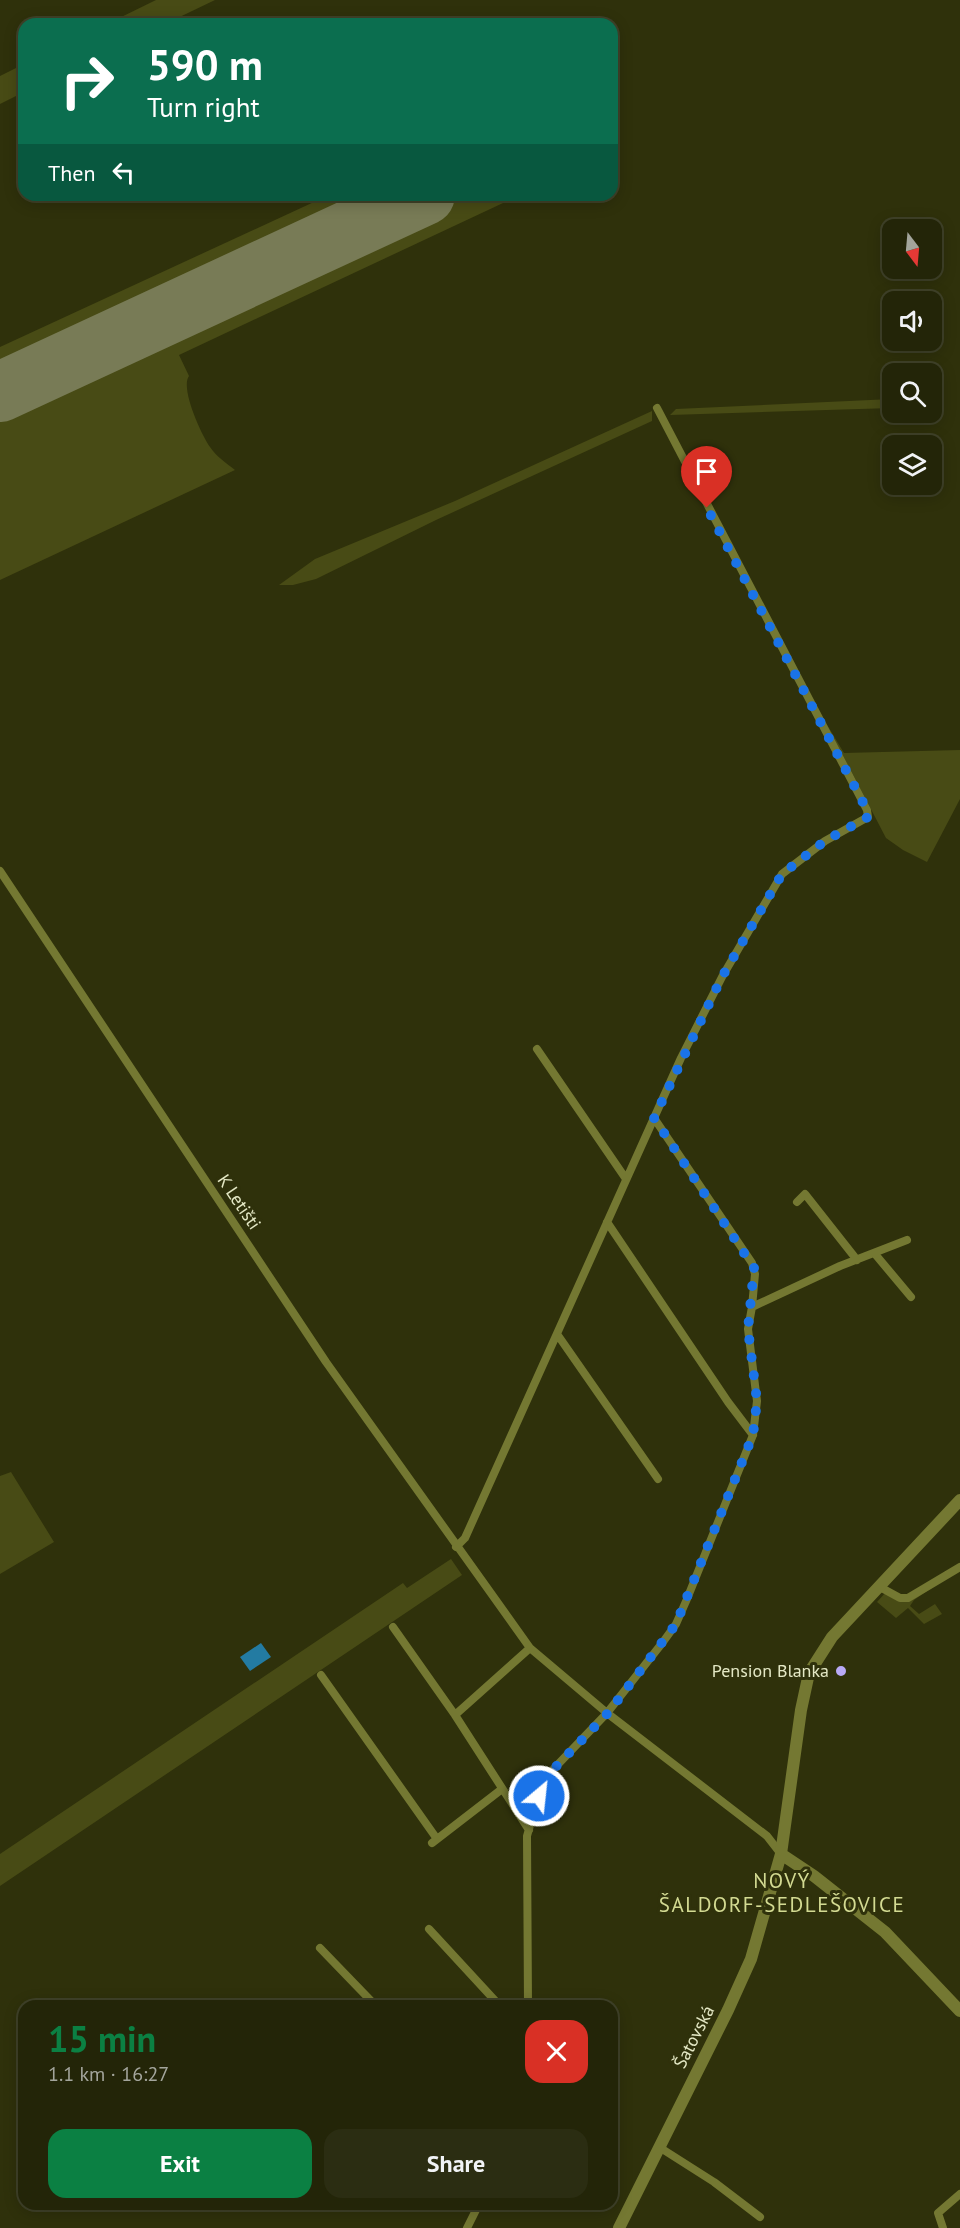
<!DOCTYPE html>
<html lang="en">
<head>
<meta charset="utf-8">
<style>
	:root { --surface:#232508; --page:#2b2d12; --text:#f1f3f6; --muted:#a3a59c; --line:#404229; --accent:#0b8043 }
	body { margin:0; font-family:"PT Sans",sans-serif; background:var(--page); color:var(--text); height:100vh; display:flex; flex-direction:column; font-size:22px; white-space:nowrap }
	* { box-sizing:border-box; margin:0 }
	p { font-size:20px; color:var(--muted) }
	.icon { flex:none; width:33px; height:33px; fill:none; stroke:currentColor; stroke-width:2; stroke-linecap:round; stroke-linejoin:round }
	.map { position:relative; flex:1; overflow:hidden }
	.sheet { position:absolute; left:18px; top:2000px; width:600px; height:210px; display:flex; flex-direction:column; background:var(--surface); border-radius:18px; box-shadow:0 3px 15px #0003,0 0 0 2px var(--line) }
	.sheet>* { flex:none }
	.guide { position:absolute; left:18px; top:18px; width:600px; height:183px; border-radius:18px; box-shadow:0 3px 15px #0003,0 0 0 2px var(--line); background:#0b6e4f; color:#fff; overflow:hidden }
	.needle { width:39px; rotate:164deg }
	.buttons { position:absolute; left:882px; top:219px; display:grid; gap:12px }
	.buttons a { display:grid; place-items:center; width:60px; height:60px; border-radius:12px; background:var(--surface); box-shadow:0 3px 15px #0003,0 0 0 2px var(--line); font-size:30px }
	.pin { position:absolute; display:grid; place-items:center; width:51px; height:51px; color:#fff; margin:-62px -26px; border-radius:50% 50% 50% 0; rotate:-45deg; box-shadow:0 0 6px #0007 }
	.pin .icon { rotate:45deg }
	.me { position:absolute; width:66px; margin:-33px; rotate:28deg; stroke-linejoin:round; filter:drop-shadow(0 0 4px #0008) }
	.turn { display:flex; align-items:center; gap:21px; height:126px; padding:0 30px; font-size:27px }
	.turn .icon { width:78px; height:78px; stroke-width:2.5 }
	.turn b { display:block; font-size:42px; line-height:51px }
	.then { display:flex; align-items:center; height:57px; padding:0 30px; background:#0003; gap:12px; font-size:22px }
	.round { display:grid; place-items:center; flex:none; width:63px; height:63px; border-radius:18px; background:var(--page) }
	.summary { display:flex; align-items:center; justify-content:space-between; height:102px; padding:0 30px }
	h1 { font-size:36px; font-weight:600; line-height:45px; color:var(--accent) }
	.cta { display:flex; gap:12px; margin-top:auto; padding:12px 30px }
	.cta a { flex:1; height:69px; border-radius:18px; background:var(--accent); color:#fff; font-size:24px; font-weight:600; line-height:69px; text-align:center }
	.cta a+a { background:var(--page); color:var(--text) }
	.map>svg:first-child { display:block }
	.green { fill:#484b15 }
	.water { fill:#237ba2 }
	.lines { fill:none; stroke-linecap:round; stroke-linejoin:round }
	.runway { stroke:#787b56; stroke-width:60 }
	.street { stroke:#747832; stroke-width:8 }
	.secondary { stroke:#747832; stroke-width:12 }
	.route { stroke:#1a73e8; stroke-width:10; stroke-dasharray:0 18 }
	.poi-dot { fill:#b9aaf7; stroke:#2f310b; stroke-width:2 }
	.labels { text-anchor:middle; stroke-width:6; stroke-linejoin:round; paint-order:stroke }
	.street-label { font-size:18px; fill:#e4e8c5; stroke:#2f310b }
	.poi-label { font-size:18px; fill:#e4e8c5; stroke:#2f310b; text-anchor:end }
	.quarter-label { font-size:21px; letter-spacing:1.5px; fill:#d3da92; stroke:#2f310b }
</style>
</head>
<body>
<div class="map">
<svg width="960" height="2228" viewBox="0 0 960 2228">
	<rect width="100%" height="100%" fill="#2f310b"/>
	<path class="green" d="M156,0H215L165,24H107Z
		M24,64V92L0,104V76Z
		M329,195H520L179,355L189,376C180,388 201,434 210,447C216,456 226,463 235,470L0,580V347Z
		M892,399V408L670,415L676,409Z
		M652,411V421L436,520L316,579L293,585H279L315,559L455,501Z
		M826,723L844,753L960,750V799L927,862L903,850L886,838Z
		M11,1472L54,1542L0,1574V1476Z
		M451,1559L462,1575L0,1886V1854L403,1583L407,1588Z
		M936,1585L914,1600L910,1606L919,1614L935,1604L942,1614L924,1624L908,1608L896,1618L877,1602L886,1592L902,1601Z"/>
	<path class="water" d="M261,1643L271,1657L250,1671L240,1657Z"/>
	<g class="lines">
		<path class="runway" d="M0,392L425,195"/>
		<path class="street" d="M0,871L326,1362L530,1648L607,1713L767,1836L781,1854
			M537,1049L626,1179
			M654,1118L752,1263L755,1274L752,1307
			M797,1202L805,1194L857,1260
			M607,1222L728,1402L753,1435
			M875,1254L911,1297
			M557,1334L658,1479
			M456,1547L465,1538L681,1058L722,977L782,874L825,841L868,817L867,810L657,408
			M878,1586L900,1598H908L960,1567
			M393,1627L455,1715
			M321,1675L437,1839
			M515,1808L543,1780
			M529,1830L455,1715L530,1648
			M432,1843L502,1789
			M429,1929L500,2006
			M320,1948L376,2006
			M528,2006L527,1836L543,1780L607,1713L663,1642L676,1624L687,1599L753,1435L757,1401L748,1329L752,1307L840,1266L907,1240
			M659,2147L714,2182L760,2217
			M467,2228L479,2204
			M943,2228L938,2213L960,2194"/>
		<path class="secondary" d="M781,1854L814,1876L885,1932L960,2011
			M619,2228L728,2010L751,1959L781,1854L801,1710L809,1673L832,1637L960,1500"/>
	</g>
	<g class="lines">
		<path class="route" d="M539,1796L543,1780L608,1713L676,1624L753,1435L757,1401L748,1329L754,1268L654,1118L722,977L782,874L825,841L868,817L867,810L707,508"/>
	</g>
	<circle class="poi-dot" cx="841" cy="1671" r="6"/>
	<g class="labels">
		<g class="street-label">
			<text transform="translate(239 1202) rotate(56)" y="6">K Letišti</text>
			<text transform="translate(694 2037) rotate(-63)" y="6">Šatovská</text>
		</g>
		<g class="poi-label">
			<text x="829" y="1677">Pension Blanka</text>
		</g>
		<g class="quarter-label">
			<text x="782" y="1888">NOVÝ<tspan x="782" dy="24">ŠALDORF-SEDLEŠOVICE</tspan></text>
		</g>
	</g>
</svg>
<div class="buttons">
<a><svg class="needle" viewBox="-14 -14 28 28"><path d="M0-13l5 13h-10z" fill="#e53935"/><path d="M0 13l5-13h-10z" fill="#a3a59c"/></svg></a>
<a><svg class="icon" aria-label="sound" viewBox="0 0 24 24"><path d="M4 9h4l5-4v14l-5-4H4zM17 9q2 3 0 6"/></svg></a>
<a><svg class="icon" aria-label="search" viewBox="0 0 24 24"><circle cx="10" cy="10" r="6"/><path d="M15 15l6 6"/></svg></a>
<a><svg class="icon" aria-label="layers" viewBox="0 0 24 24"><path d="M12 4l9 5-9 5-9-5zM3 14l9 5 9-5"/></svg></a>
</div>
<div class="pin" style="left:707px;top:508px;background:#d93025"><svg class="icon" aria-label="arrive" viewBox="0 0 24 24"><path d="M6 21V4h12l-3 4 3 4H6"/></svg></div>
<svg class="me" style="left:539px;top:1796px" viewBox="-20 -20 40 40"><circle r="17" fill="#1a73e8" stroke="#fff" stroke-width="3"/><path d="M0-11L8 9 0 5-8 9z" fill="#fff"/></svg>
<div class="guide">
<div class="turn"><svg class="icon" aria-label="right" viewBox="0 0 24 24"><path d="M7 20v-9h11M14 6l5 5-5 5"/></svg><div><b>590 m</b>Turn right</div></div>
<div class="then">Then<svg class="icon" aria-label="left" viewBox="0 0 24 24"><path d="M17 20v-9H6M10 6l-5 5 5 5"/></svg></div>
</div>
<section class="sheet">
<div class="summary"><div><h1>15 min</h1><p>1.1 km · 16:27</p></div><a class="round" style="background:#d93025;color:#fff"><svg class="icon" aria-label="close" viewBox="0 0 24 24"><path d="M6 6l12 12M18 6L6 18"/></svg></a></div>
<div class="cta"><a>Exit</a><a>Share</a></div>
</section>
</div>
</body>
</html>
